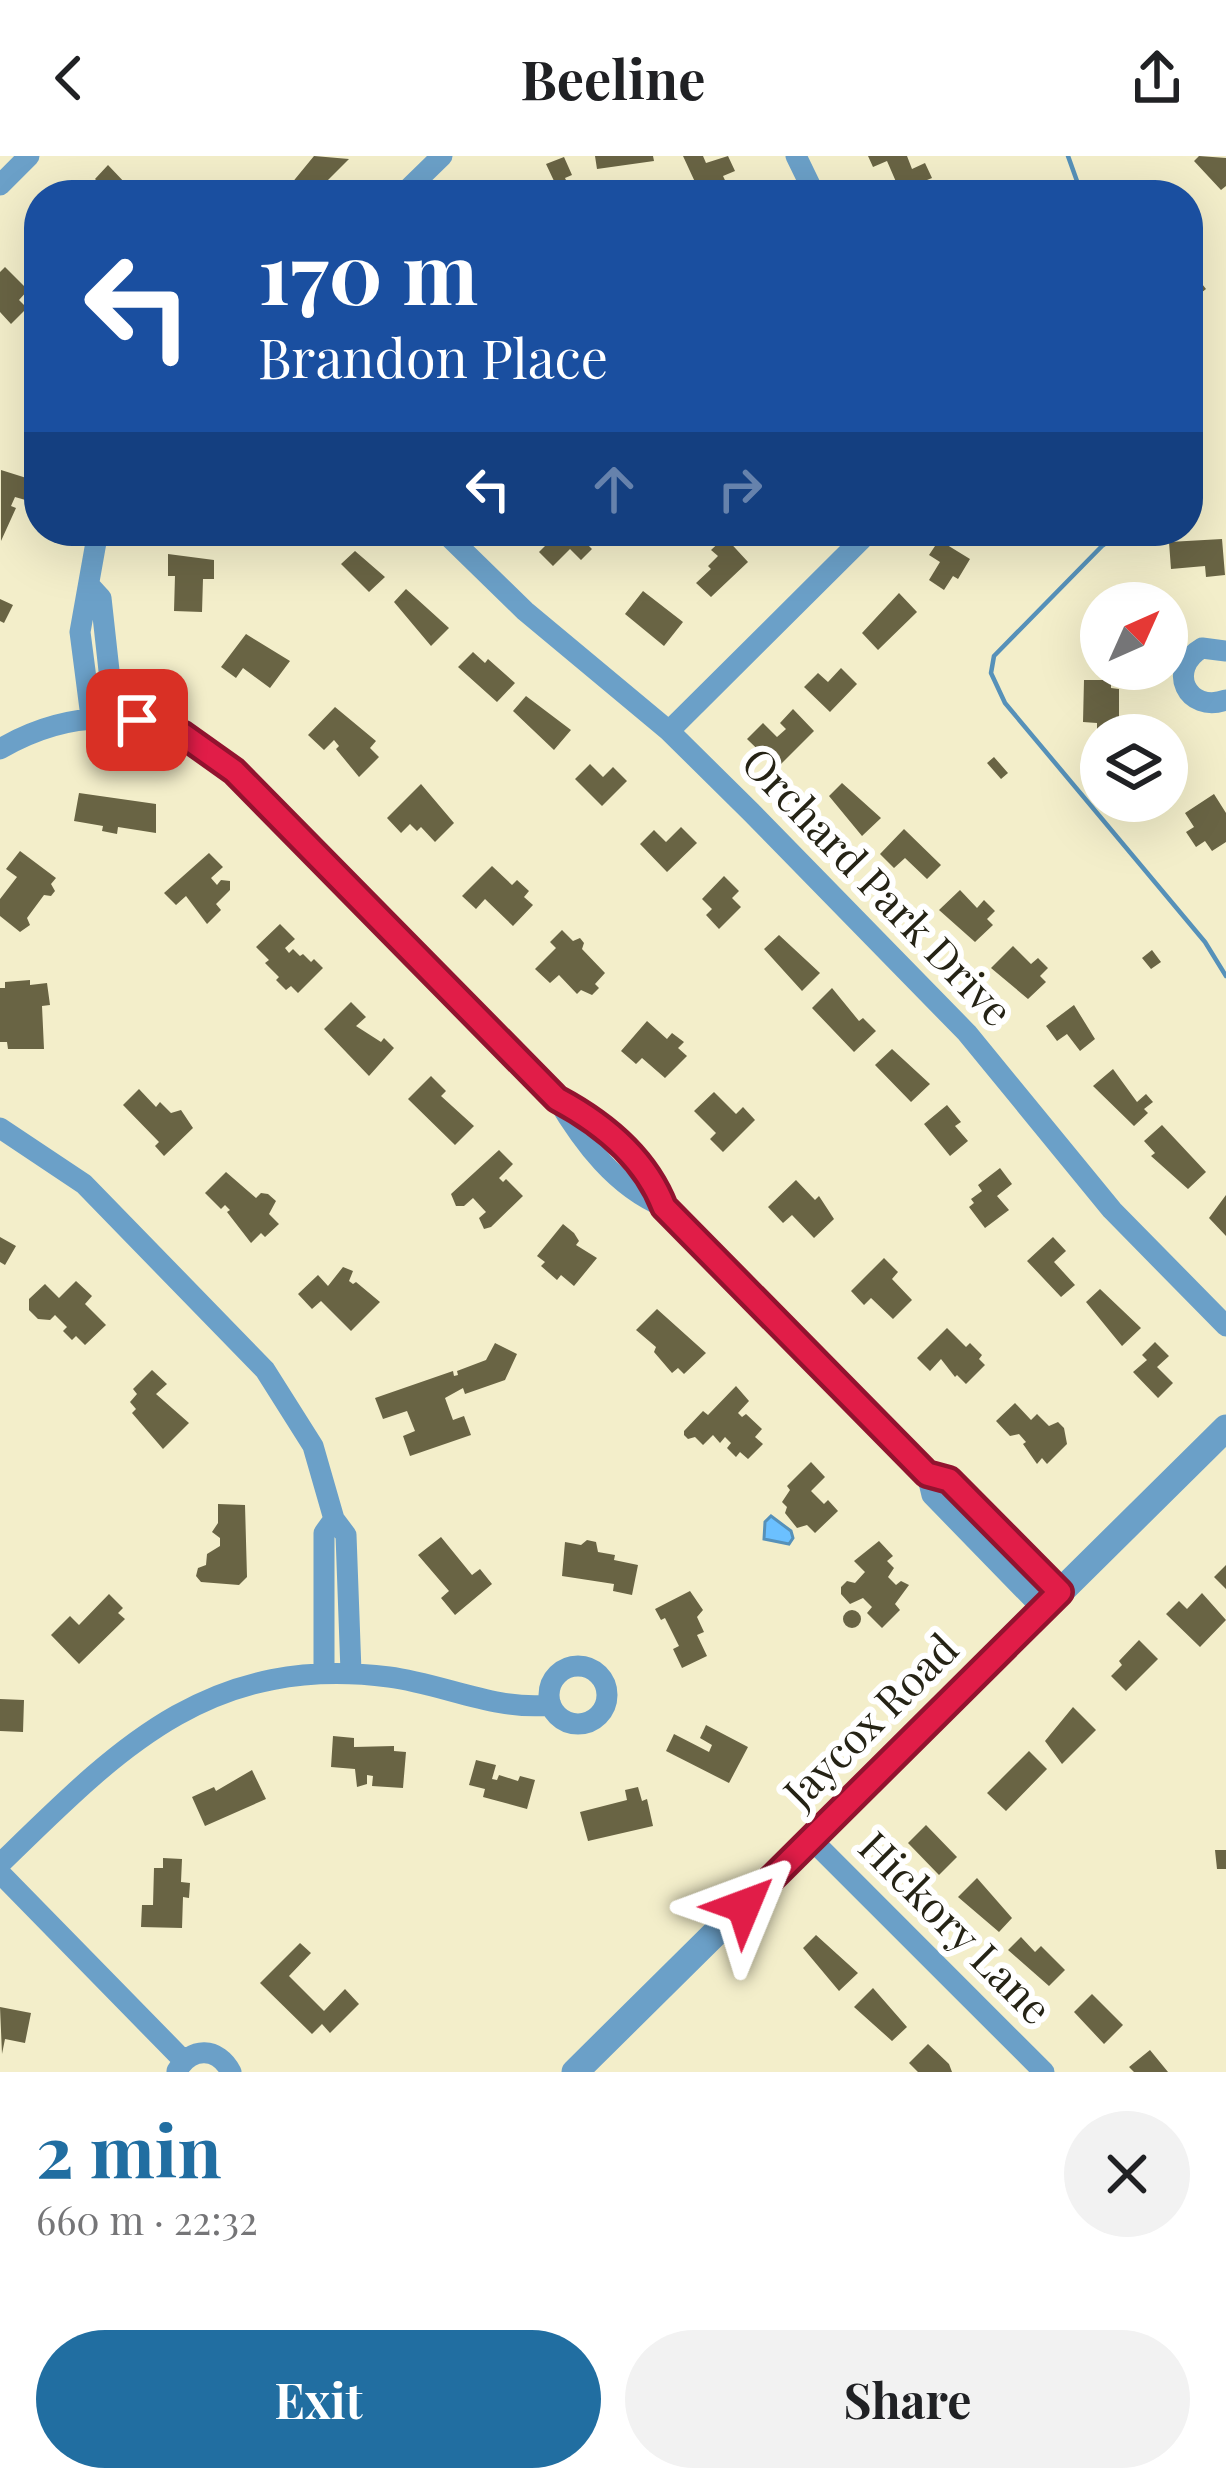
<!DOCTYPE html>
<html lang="en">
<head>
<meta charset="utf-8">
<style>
	:root { --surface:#fff; --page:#f2f2f2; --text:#202124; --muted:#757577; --accent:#216ea1 }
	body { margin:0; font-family:"Playfair Display",serif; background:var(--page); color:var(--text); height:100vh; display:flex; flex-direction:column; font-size:45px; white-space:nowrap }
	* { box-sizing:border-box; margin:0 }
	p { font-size:39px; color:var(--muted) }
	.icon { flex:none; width:66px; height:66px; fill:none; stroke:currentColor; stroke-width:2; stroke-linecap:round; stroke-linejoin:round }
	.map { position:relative; height:1916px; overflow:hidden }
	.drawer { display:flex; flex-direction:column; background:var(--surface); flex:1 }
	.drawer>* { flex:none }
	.hud { position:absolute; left:24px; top:24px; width:1179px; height:366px; border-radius:48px; box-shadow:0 12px 48px #0002; background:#1a4fa0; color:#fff; overflow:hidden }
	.needle { width:78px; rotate:45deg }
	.tools { position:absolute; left:1080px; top:426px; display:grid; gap:24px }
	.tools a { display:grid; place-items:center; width:108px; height:108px; border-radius:50%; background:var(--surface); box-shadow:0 12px 48px #0002; font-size:60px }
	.pin { position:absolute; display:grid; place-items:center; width:102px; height:102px; color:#fff; margin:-51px; border-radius:24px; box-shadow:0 6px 18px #0006 }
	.me { position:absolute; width:132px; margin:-66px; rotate:46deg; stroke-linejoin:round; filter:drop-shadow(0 0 9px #0008) }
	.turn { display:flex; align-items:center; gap:42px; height:252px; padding:0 36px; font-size:54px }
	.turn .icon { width:156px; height:156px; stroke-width:2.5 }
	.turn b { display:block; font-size:84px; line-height:102px }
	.lanes { display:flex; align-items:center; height:114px; padding:0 36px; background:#0003; justify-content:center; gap:60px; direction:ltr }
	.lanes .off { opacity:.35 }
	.round { display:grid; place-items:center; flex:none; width:126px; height:126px; border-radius:63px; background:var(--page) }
	.headline { display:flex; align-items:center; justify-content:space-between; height:204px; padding:0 36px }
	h1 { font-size:72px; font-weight:700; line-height:90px; color:var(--accent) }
	.button { display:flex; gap:24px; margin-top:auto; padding:24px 36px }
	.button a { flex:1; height:138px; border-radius:72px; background:var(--accent); color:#fff; font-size:48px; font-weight:700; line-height:138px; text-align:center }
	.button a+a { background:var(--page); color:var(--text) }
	header { display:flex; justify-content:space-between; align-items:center; height:156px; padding:0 36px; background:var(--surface); font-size:54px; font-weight:700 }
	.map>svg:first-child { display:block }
	.water { fill:#6bc0ff; stroke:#5691b9; stroke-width:3 }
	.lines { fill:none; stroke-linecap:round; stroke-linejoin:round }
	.stream { stroke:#5691b9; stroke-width:4.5 }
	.building { fill:#696444 }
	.minor { stroke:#6ba0c8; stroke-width:21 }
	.tertiary { stroke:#6ba0c8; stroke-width:27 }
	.route-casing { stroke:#92132f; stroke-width:30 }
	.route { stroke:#e11d48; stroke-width:21 }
	.labels { text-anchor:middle; stroke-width:12; stroke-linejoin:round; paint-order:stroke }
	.street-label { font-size:42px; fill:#252315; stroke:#fff }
</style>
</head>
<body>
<header><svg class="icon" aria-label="back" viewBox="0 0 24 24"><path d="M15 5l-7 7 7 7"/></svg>Beeline<svg class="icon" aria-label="share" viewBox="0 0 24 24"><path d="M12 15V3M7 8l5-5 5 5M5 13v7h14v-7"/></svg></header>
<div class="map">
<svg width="1226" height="1916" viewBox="0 0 1226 1916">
	<rect width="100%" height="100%" fill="#f3eeca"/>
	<path class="water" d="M771,1360L791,1375L793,1382L789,1388L764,1383L765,1366Z"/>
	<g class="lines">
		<path class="stream" d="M1068,0L1082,39
			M1124,375L1102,390L994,500L991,517L1005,547L1205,786L1226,820"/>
	</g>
	<path class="building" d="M314,0L349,3L325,27L323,24L308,39H302L291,28Z
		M595,0H653L654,5L597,13Z
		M683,0H703L706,7L728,0L735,15L723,20L732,39H701Z
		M868,0H907L912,13L925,7L932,22L900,35L887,5L873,11Z
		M1199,0L1226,2V30L1221,34L1194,5Z
		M564,1L572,19L565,22L573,39H534L532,35L554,25L546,8Z
		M108,9L127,29L117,39H94L103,31L95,23Z
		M39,77V112L24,98Z
		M5,111L28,134L19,144L27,152L11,168L0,156V116Z
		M1191,114L1206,133L1188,147V117Z
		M1,314L36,325L29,345L15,341L11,350L16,352L1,385Z
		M552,375H592L583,384L592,393L581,404L570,393L553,410L539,396L556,379Z
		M725,381L748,406L711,441L696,427L711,413L708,410L718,400L711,394Z
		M1222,383L1225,419L1206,421L1205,410L1171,413L1169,386Z
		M939,384L970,403L958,423L953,420L944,434L929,424L940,406L929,399Z
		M355,395L385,421L369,436L341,408Z
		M168,398L214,404V423H203L202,456L174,455L175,420H168Z
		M406,433L449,472L431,490L394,446Z
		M643,435L683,466L664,490L625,458Z
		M899,437L917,456L878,494L862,477Z
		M0,443L13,449L4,467L0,465Z
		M246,478L290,505L270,532L243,512L236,522L221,511Z
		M473,496L485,507L488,503L515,527L497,546L458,511Z
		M841,512L857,528L830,556L804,531L818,517L828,526Z
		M1084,524H1111V532L1119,533V579H1097V567L1083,566Z
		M526,540L571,574L554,594L513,555Z
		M335,551L376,585L370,592L379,601L359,621L336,593L339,590L334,584L324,594L308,579Z
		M793,553L814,575L777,612L747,583L763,567L777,581L786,573L780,567Z
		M994,601L1008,617L1001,623L987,607Z
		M1169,604L1184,619L1167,635V607Z
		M590,608L603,621L613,611L627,625L602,650L575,623Z
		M842,627L881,662L862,680L829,640Z
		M421,628L454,667L435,686L421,671L417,675L410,668L401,677L387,662Z
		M79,637L156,648V677L118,671L117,678L102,675L103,670L74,665Z
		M1214,638L1226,657V686L1212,695L1205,685L1196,691L1186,676L1194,671L1185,657Z
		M681,671L697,687L667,716L640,688L654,674L666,686Z
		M904,673L941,709L927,723L905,702L894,712L880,698Z
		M20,695L56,722L51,728L55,735L51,740L44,739L27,762L30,769L20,776L0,760V743L17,721L6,713Z
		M209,697L223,711L211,722L217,729L221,724L230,725V734L216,748L221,754L207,768L186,740L176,749L164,737Z
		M492,710L512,729L517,724L529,735L524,741L533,749L513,770L485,743L476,753L462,740Z
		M724,720L739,735L732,742L741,751L719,773L706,759L712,753L702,743Z
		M960,734L977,752L984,744L995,755L987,763L993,769L975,786L939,754Z
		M280,768L295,783L285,792L289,797L293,793L300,800L303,798L311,806L314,803L323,812L298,837L291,830L286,834L276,824L279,821L265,807L269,804L256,791Z
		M562,774L573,785L580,782L584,787L582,793L605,817L595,828L599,832L592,839L581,834L577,838L559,819L550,827L535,813L556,792L550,786Z
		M779,779L820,817L802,835L764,793Z
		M1013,790L1031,808L1038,802L1048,812L1040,820L1046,826L1028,843L991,812Z
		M1152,794L1161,806L1151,813L1142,802Z
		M30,824V829L47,827L50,849L42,850L44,893H8L7,886H0V832H5V826Z
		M832,832L859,865L863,862L876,875L854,896L812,852Z
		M351,846L366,861L356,870L381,886L384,882L394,892L369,920L324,873Z
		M1074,849L1095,883L1080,895L1067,878L1057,885L1046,870Z
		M647,865L667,883L672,877L684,886L678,892L687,900L665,922L642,902L636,908L621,895Z
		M892,893L930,928L911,946L875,909Z
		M1113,913L1137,946L1146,938L1153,946L1144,953L1148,957L1134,970L1093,930Z
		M431,920L446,935L441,940L474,970L455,989L408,943Z
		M139,933L156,951L160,946L171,957L181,954L193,972L164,1000L155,990L159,986L123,949Z
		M714,936L736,958L743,951L755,964L723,996L710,983L716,977L694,955Z
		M947,949L961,966L955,970L968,985L950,1000L924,968Z
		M1162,969L1206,1016L1188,1033L1151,1000L1155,997L1144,985Z
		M499,994L513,1008L499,1022L503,1026L506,1023L523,1040L491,1071L484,1073L479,1062L486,1056L473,1042L464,1050H456L451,1038Z
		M1000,1012L1012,1028L997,1040L1009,1054L985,1072L969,1051L974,1047L971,1043L982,1035L978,1029Z
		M226,1016L256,1042L261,1037L268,1038L276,1045L269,1058L279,1068L265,1081L261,1077L251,1087L227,1056L230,1054L225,1049L221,1053L205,1037Z
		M796,1024L815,1044L819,1040L834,1063L814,1082L792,1059L783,1067L768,1051Z
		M1226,1039V1080L1209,1062Z
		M563,1068L574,1077L579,1085L576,1089L597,1102L574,1130L561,1119L557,1124L541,1110L545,1106L537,1100Z
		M0,1081L16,1090L5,1109L0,1106Z
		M1053,1081L1066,1095L1054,1106L1075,1129L1061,1141L1027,1105Z
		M884,1102L898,1116L892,1123L912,1144L893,1163L871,1142L864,1149L851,1135Z
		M343,1111L353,1115L349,1125L353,1128L356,1126L380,1146L351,1175L321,1145L312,1153L298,1138L318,1119L328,1130Z
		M76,1125L92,1140L85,1148L106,1169L85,1189L76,1180L72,1184L63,1175L67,1171L55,1159L50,1164L38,1163L29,1154V1143L45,1128L59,1142Z
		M1100,1133L1141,1172L1122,1190L1086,1146Z
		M657,1153L706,1197L684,1218L678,1212L672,1217L654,1196L656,1191L636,1174Z
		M947,1172L966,1191L970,1187L982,1199L979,1203L985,1209L966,1228L957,1219L955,1221L941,1203L930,1215L917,1202Z
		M1155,1186L1169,1200L1157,1211L1173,1227L1158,1242L1133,1216L1147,1204L1142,1199Z
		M495,1187L517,1198L505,1224L465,1238L463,1232L445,1242L453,1264L464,1260L471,1279L410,1300L403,1280L415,1275L407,1255L383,1263L375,1242L453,1215L454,1220L458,1219L457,1215L486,1204Z
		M152,1214L167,1228L156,1238L189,1267L163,1293L132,1257L136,1253L130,1246L137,1238L133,1233Z
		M736,1230L749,1245L738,1257L742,1261L746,1258L762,1273L755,1281L763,1288L748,1303L740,1296L736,1301L727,1292L731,1287L725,1281L720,1287L713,1279L703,1289L695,1281L688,1283L684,1279V1275L703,1255L708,1259Z
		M1015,1247L1031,1264L1037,1258L1049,1270L1058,1266L1064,1272L1067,1288L1047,1308L1042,1302L1037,1308L1023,1288L1026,1286L1019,1278L1010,1280L996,1265Z
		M811,1306L825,1321L811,1335L824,1348L828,1344L838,1355L815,1377L807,1369L797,1372L785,1357L787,1351L782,1346L790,1334L787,1330Z
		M218,1348L245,1349L247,1421L239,1429L201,1426L196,1420L198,1412L206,1409L207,1398L220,1390V1382L212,1376L218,1367Z
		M441,1381L472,1419L480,1413L492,1428L455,1459L441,1442L449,1435L418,1399Z
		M587,1384L596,1386L598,1396L615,1399L614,1404L638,1409L632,1439L613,1435L614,1428L562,1420L565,1386L581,1389Z
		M879,1385L893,1400L887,1405L894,1412L888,1421L896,1429L901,1425L909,1429L895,1448L900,1454L882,1472L867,1457L872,1451L863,1442L850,1448L841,1438V1431L847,1425L855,1427L865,1416L854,1405Z
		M1226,1409V1433L1214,1421Z
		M690,1435L703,1454L697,1461L704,1476L697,1479L707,1500L682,1512L673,1493L679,1490L665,1462L661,1464L655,1453Z
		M1202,1437L1226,1464L1200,1491L1166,1458L1179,1445L1187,1453Z
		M109,1438L123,1452L118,1457L125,1463L79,1508L51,1479L70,1460L79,1469Z
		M843 1463a9 9 0 1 1 18 0a9 9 0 1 1-18 0Z
		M1139,1484L1158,1503L1126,1535L1111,1520L1122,1509L1119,1505Z
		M0,1543L24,1544L23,1576L0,1575Z
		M1073,1551L1096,1574L1062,1608L1045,1585Z
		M706,1569L748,1591L729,1627L666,1595L674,1578L709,1596L712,1589L700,1582Z
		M333,1580L354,1582V1591L394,1590V1595L406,1596L403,1632L372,1630L373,1620L367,1619V1628L357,1631L355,1613L331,1611Z
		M1029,1595L1047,1613L1006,1655L987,1637Z
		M476,1604L496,1609L492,1623L497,1624L499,1619L518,1625L520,1620L535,1624L527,1653L483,1641L485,1633L469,1629Z
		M252,1614L266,1643L205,1670L192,1641L214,1631L216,1635Z
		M638,1631L642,1645L647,1643L653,1670L588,1685L580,1656L627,1644L625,1634Z
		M926,1669L957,1701L939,1719L908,1687Z
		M1215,1694H1226V1713H1217Z
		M163,1702L182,1703L181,1726L190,1727L189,1742L183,1741L182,1772L141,1771L142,1749H153L154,1712H163Z
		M977,1722L1012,1762L999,1776L958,1741Z
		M816,1779L858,1817L839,1835L803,1792Z
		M1021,1781L1035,1796L1041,1790L1065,1814L1049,1830L1008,1794Z
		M300,1787L311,1797L289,1820L324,1855L345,1833L359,1848L330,1877L322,1868L312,1878L260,1827Z
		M873,1832L907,1871L892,1885L854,1851Z
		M1092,1838L1123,1869L1104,1888L1074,1856Z
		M0,1851L31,1857L25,1887L5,1883L2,1898Z
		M928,1888L949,1908L952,1916H918L909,1907Z
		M1150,1894L1168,1916H1134L1129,1911Z"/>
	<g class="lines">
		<path class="minor" d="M796,0L815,39
			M0,29L29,0
			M402,39L442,0
			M443,375L525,455L669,575L751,656L967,877L1112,1054L1226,1170
			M90,430L101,442L114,560
			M1226,495L1202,492C1166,513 1187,558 1226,544
			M91,561L80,476L98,375
			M669,575L870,375
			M0,593C71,552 139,553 210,595L557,943C583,987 616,1031 664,1051
			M557,943C602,967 645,1003 664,1051L927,1318L949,1324L1060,1436
			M0,972L84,1028L265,1214L313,1290L334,1363L346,1379L351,1516
			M927,1318L932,1339L1043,1453
			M549 1539a29 29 0 1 1 58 0a29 29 0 1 1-58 0Z
			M324,1517V1377L334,1363
			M812,1684L1044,1916
			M0,1708C118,1593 208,1498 389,1521C444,1528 495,1555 551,1549
			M0,1717L183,1904
			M177,1915C191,1890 218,1891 231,1916"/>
		<path class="tertiary" d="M575,1916L1226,1272"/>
	</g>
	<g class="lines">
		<g class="route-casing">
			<path id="route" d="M137,564L182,578L234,615L557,943C602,967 645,1002 664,1051L927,1318L949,1324L1060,1436L744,1750"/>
		</g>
		<use href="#route" class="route"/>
	</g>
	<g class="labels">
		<g class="street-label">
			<text transform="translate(877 731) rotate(46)" y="15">Orchard Park Drive</text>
			<text transform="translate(871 1565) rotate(-45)" y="15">Jaycox Road</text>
			<text transform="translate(955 1772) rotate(45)" y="15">Hickory Lane</text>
		</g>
	</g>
</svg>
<div class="tools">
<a><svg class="needle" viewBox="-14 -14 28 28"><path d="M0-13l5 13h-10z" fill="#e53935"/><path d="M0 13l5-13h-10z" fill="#757577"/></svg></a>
<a><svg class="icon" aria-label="layers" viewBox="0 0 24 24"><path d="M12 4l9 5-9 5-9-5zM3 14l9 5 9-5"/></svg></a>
</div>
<div class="pin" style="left:137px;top:564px;background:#d93025"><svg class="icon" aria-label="arrive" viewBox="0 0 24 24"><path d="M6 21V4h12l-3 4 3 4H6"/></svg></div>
<svg class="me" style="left:744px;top:1750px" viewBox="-20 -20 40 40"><path d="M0-17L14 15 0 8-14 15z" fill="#e11d48" stroke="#fff" stroke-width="4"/></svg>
<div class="hud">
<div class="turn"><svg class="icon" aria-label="left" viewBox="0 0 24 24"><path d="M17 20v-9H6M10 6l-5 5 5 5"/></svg><div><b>170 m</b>Brandon Place</div></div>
<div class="lanes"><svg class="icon" aria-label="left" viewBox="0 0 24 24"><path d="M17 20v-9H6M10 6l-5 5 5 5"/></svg><svg class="icon off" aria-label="ahead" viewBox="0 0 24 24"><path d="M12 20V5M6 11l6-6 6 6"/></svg><svg class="icon off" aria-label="right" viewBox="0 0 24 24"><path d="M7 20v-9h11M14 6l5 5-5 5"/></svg></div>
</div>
</div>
<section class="drawer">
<div class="headline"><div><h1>2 min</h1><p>660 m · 22:32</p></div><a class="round"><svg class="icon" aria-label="close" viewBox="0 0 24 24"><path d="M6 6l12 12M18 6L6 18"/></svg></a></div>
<div class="button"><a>Exit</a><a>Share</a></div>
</section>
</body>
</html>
